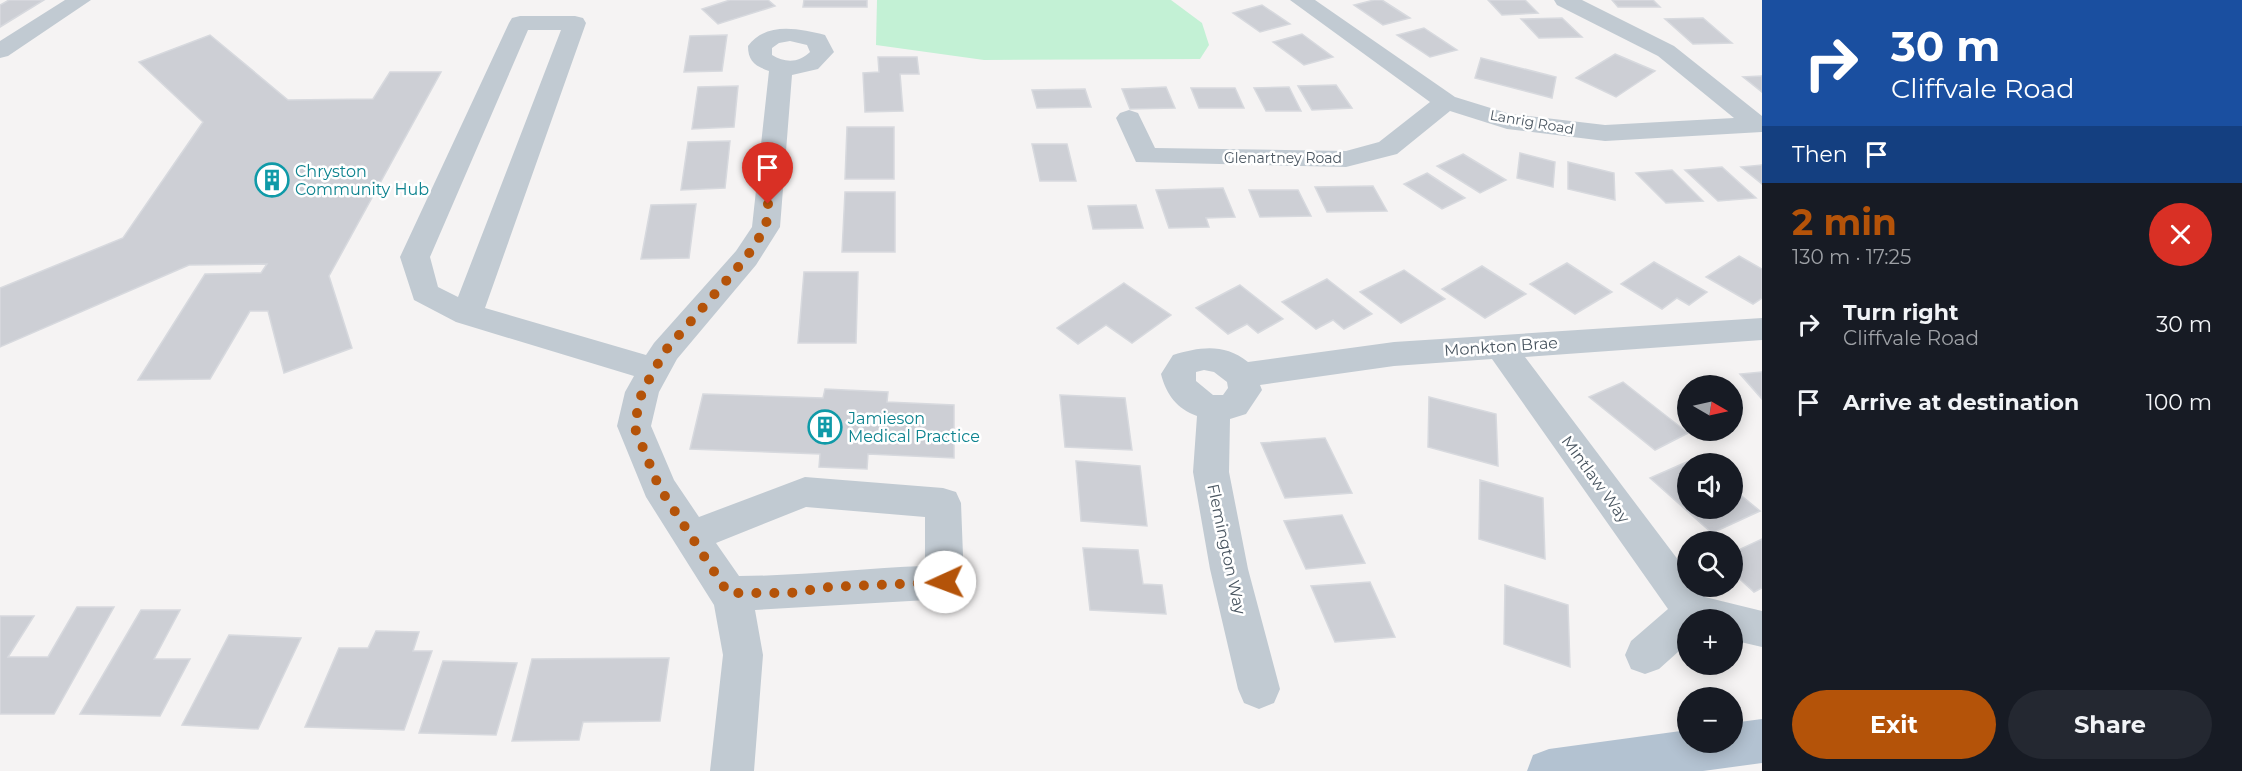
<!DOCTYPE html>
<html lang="en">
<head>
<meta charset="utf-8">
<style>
	:root { --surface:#171b24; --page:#242831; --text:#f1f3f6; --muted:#9ea1a6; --accent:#b45309 }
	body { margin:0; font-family:Montserrat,sans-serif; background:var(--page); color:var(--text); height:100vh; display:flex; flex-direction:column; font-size:22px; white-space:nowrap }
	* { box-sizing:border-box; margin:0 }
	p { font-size:20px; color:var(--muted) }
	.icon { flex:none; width:33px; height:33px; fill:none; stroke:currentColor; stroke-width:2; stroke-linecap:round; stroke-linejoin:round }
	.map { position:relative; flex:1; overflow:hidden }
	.details { display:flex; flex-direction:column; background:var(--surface); width:480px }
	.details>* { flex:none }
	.top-card { background:#1a4fa0; color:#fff; overflow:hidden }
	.needle { width:39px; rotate:99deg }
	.tools { position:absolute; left:1677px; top:375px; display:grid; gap:12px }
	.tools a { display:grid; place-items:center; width:66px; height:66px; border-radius:50%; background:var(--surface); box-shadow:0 3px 15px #0003; font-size:30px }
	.pin { position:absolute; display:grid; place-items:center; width:51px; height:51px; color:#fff; margin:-62px -26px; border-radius:50% 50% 50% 0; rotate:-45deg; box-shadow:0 0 6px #0007 }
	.pin .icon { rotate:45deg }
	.me { position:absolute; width:66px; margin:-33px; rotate:268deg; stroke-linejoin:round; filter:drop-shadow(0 0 4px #0008) }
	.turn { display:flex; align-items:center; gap:21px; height:126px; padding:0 30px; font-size:27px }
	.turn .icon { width:78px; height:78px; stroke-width:2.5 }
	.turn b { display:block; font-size:42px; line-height:51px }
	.then { display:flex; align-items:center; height:57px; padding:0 30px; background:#0003; gap:12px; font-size:22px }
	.round { display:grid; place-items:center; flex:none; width:63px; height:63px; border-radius:32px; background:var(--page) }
	.head { display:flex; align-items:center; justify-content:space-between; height:102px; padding:0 30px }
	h1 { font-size:36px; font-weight:700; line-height:45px; color:var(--accent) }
	.action { display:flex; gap:12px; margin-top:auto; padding:12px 30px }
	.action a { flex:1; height:69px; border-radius:36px; background:var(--accent); color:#fff; font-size:24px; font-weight:700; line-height:69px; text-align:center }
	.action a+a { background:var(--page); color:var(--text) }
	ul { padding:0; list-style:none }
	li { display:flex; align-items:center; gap:18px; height:78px; padding:0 30px }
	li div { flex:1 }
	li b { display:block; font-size:22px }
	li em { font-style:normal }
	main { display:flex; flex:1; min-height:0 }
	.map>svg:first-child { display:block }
	.green { fill:#c3f1d5 }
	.building { fill:#cdcfd5; stroke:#d7d9de; stroke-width:1.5 }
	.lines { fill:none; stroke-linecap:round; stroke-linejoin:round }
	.minor { fill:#c1cad2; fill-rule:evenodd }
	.major { fill:#b3c2d1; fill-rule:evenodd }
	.route { stroke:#b45309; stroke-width:10; stroke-dasharray:0 18 }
	.labels { text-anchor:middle; stroke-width:5; stroke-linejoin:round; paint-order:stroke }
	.far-street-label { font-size:14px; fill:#4a5661; stroke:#fff }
	.culture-label { font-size:16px; fill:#0d838f; stroke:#fff; text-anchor:start }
	.street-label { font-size:16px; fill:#4a5661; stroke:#fff }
</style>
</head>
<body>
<main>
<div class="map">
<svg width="1762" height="771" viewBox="0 0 1762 771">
	<rect width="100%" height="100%" fill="#f5f3f3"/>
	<path class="green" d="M877,0H1171L1202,23L1209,45L1200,59L984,60L876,45Z"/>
	<path class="building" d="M9,0H44L0,27V5Z
		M730,0H768L775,6L718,24L702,9Z
		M804,0H867V7H803Z
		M1374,0H1382L1410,18L1383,25L1354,5Z
		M1488,0H1525L1538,13L1502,15Z
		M1612,0H1653L1660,7H1618Z
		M1262,5L1290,24L1260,32L1233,13Z
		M1562,18L1582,37L1539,38L1521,19Z
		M1703,18L1732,43L1693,44L1665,19Z
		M1424,28L1457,50L1430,57L1397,35Z
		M1302,34L1333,57L1304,65L1273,42Z
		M210,35L288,100L373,99L390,72H441L329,276L352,348L284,373L268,311H250L210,379L138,380L205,274L261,273L267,264L189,265L0,347V288L123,238L203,122L139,62Z
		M727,35L722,71L684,72L690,36Z
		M1615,54L1655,71L1616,97L1576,78Z
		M878,57H917L919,74H900L903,111L865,112L863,73L879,72Z
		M1481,58L1556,77L1552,98L1475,78Z
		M1762,76V92L1743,77Z
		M1336,85L1352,108L1312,110L1298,86Z
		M738,86L734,127L692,129L698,87Z
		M1166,87L1175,108L1130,109L1122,89Z
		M1289,87L1301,111H1266L1254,88Z
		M1191,88H1235L1244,108H1199Z
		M1085,89L1091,107L1037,108L1032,90Z
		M847,127H894V179H845Z
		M730,141L725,188L681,190L688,142Z
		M1032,144H1067L1076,181H1040Z
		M1520,153L1555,162L1553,187L1517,178Z
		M1463,154L1506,180L1480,193L1437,166Z
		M1568,162L1614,173L1615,200L1568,189Z
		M1762,165V184L1741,167Z
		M1722,167L1756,198L1718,201L1685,170Z
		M1672,170L1703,201L1666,203L1636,173Z
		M1427,173L1465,198L1442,209L1404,184Z
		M1373,186L1387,211L1327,212L1315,187Z
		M1223,188L1235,217L1206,218L1209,227L1169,228L1156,190Z
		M1249,190H1298L1311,216L1260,217Z
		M845,192H895V252H842Z
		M696,204L689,258L641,259L651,205Z
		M1136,205L1143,228L1093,229L1088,206Z
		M1739,256L1762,269V298L1753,304L1706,277Z
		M1654,262L1707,292L1689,305L1677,298L1662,309L1621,284Z
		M1567,263L1612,292L1575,314L1530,284Z
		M1482,266L1526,294L1485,318L1442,289Z
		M1404,270L1445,299L1401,323L1360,292Z
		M804,272H858L856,343H798Z
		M1327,279L1372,314L1344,329L1333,320L1316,329L1282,302Z
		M1124,283L1171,315L1132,343L1106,325L1078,344L1057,328Z
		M1240,285L1283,319L1258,333L1247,324L1228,334L1196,308Z
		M1762,372V399L1740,374Z
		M1623,382L1688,433L1655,450L1589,397Z
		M825,389L888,392L887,402L954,405V458L868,454L867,469L819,467L820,454L690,449L703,394L823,398Z
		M1060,395L1125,398L1132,450L1065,447Z
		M1429,397L1496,414L1498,466L1428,447Z
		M1325,438L1352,493L1285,498L1261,443Z
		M1696,458L1703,464H1688V508H1732V488L1760,511L1712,533L1650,478Z
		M1076,461L1140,466L1147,526L1081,521Z
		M1480,480L1543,498L1545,559L1479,539Z
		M1342,515L1365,563L1306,569L1284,521Z
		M1762,539V588L1754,592L1732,572V553Z
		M1083,548L1138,550L1143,584L1162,585L1166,614L1090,610Z
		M1370,582L1395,637L1335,642L1311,586Z
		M1505,585L1568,605L1570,667L1504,644Z
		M77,607H114L54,714H0V616H34L8,657H48Z
		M141,610H180L154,659H190L160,716L80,714Z
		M376,631L419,632L413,651H432L404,730L305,727L339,648H368Z
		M229,635L301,638L258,729L182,725Z
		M669,658L660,721L583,722L579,740L512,741L532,659Z
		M443,661L517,663L496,735L419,733Z"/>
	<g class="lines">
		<path class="minor" d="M65,0H91L8,56L0,58V41Z
			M1290,0H1315L1455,97L1510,114L1605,125L1734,118L1658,56L1557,5L1554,0H1582L1674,46L1762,116V132L1605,141L1507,129L1450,111L1397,154L1346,167L1136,162L1116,118L1120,113L1129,110L1138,113L1155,148L1346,151L1379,142L1430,102Z
			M520,16H575L583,18L586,23L485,308L646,355L654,343L736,251L752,227L769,71C755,66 748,61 748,46C766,21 800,29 825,35L834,52L818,69L792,75L780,227L756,265L677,359L659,392L651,426L674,480L699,517L805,477L943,488L956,492L961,503L964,582L959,594L945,599L755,610L763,655L754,771H710L723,655L714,605L646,497L617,426L625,392L634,376L456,322L414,300L400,257L509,23L512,18ZM528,30H561L458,297L438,287L430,257ZM790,41L807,45L810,52C799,63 785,63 772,55V48L779,43ZM806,507L925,517V566C863,568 801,576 739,576L716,543Z
			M1762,318V340L1525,357L1688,573V586H1697L1705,597L1762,611V647L1732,640V620H1688V643L1659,669L1645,674L1631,669L1625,655L1631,641L1668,609L1492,359L1394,366L1260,385L1262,390L1246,414L1230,419L1229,472L1248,569L1280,689L1274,703L1259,709L1244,703L1238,689L1210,569L1193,472L1197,416C1177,409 1166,394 1161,374L1173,355C1200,347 1224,343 1248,362L1394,342ZM1204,370L1214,372L1227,382L1228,388L1223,395H1213L1196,381V372Z"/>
		<path class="major" d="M1762,719V763L1703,771H1527L1533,755L1549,749L1688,730V742H1732V723Z"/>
	</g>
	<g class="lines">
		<path class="route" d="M768,204L766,227L746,258L665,351L642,392L634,426L659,487L728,593H790L830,587L945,582"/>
	</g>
	<defs>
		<g id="building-ring" transform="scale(1.725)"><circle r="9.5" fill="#fff" stroke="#0f9aa8" stroke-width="1.5"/><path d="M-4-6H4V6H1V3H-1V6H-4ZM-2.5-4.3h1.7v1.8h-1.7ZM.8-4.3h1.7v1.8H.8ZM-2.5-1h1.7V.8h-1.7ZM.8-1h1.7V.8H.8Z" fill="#0f9aa8"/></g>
	</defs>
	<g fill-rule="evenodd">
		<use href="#building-ring" x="272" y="180"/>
		<use href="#building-ring" x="825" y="427"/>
	</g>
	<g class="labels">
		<g class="far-street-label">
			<text transform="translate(1532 122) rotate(10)" y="5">Lanrig Road</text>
			<text x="1283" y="163">Glenartney Road</text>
		</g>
		<g class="culture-label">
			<text x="295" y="177">Chryston<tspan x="295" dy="18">Community Hub</tspan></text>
			<text x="848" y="424">Jamieson<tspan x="848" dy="18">Medical Practice</tspan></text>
		</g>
		<g class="street-label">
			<text transform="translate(1501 346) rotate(-4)" y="6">Monkton Brae</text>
			<text transform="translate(1596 479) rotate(54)" y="6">Mintlaw Way</text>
			<text transform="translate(1227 549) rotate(78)" y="6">Flemington Way</text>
		</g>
	</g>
</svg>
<div class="tools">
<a><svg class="needle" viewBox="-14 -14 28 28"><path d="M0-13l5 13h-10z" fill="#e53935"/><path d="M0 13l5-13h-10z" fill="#9ea1a6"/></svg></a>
<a><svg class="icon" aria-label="sound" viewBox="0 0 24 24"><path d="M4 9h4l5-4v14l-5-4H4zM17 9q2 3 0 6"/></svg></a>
<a><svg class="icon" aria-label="search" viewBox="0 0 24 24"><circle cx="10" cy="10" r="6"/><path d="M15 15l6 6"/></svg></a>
<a>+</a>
<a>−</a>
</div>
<div class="pin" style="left:768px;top:204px;background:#d93025"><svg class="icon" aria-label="arrive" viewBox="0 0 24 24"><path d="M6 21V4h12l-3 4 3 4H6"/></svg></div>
<svg class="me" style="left:945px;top:582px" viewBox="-20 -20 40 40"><circle r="19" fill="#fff"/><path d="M0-13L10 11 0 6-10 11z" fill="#b45309"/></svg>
</div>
<section class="details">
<div class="top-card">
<div class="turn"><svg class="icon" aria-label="right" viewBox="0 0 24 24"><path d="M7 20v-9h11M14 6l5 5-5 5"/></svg><div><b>30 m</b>Cliffvale Road</div></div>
<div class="then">Then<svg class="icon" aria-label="arrive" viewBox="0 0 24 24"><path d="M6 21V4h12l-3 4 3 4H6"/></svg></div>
</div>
<div class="head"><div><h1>2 min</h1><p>130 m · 17:25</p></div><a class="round" style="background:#d93025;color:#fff"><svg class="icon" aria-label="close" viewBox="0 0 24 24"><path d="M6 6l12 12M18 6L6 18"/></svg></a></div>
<ul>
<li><svg class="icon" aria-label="right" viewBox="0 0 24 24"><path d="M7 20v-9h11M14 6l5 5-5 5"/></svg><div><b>Turn right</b><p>Cliffvale Road</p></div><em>30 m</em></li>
<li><svg class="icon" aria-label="arrive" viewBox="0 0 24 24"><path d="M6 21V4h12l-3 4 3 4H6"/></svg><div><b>Arrive at destination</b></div><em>100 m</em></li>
</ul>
<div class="action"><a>Exit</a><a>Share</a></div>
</section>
</main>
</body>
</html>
